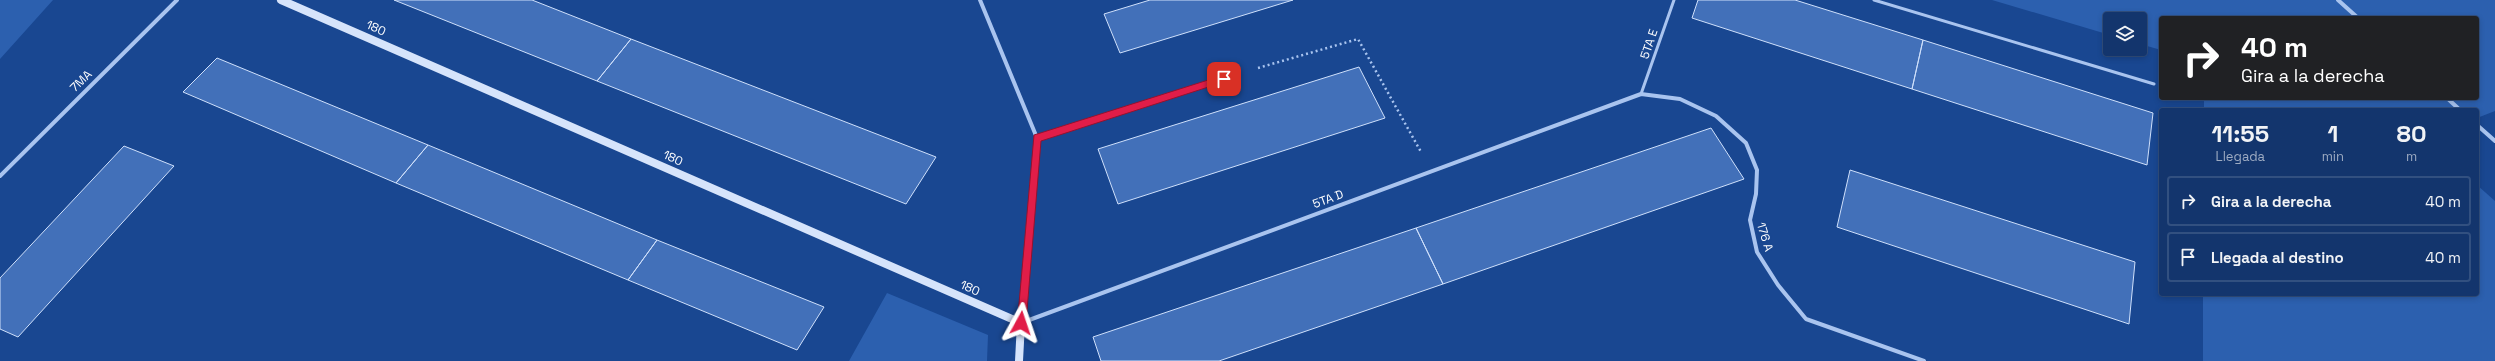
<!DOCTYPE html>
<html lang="es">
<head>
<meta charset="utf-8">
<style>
	:root { --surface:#13356d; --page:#204075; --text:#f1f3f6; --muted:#9dabc2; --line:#325080 }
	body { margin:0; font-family:"Space Grotesk",sans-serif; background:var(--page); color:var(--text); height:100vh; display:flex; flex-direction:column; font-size:15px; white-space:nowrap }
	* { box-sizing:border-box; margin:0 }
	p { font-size:13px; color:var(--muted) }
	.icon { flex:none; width:22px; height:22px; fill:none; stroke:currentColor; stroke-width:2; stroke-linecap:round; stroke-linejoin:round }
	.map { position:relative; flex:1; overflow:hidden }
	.details { position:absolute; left:2159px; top:108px; width:320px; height:188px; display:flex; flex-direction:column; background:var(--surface); border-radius:4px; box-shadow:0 2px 6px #0003,0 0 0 1px var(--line) }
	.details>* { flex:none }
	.hud { position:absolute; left:2159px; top:16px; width:320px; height:84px; border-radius:4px; box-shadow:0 2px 6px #0003,0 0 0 1px var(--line); background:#202124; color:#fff; overflow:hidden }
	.fabs { position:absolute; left:2103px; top:12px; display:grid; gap:8px }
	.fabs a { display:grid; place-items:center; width:44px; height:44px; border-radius:4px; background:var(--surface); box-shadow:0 2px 6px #0003,0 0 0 1px var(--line); font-size:20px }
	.pin { position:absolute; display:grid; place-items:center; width:34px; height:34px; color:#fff; margin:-17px; border-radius:8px; box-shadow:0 2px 6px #0006 }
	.me { position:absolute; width:44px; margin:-22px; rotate:5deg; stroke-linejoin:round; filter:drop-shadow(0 0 3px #0008) }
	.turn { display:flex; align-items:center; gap:14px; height:84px; padding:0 16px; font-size:18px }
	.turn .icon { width:52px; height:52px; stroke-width:2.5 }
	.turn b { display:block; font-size:28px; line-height:34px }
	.eta { display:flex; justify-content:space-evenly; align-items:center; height:68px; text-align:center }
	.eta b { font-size:24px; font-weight:600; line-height:28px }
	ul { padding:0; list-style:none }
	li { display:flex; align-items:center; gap:12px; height:50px; margin:0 8px 6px; padding:0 8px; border:2px solid var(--line); border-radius:4px }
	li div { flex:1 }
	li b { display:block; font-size:15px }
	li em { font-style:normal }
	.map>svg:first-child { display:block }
	.green { fill:#2c60af }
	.building { fill:#4270b9; stroke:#cfe0fb }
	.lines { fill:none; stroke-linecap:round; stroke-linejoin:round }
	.path { stroke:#a9c4ef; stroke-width:2.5; stroke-dasharray:2 3; stroke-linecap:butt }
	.lane { stroke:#a9c4ef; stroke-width:3 }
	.street { stroke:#a9c4ef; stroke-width:4 }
	.secondary { stroke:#d6e4fb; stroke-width:8 }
	.route { fill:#e11d48; stroke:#92132f }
	.labels { text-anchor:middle; stroke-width:3.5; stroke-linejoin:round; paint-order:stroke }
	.street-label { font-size:12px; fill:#fff; stroke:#194791 }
</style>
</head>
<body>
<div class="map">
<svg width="2495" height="361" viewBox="0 0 2495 361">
	<rect width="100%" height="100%" fill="#194791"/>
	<path class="green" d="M0,0H53L0,59Z
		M1992,0H2495V111L2477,118V110H2204V98H2477V18H2161V50L2140,44V19H2110V35Z
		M2477,185L2495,201V361H2203V294H2477Z
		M887,293L988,335L987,361H849Z"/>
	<path class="building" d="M394,0H532L631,39L597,81Z
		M1150,0H1293L1120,53L1104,14Z
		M1698,0H1795L1923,40L1912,89L1692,18Z
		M631,39L936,157L906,204L597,81Z
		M1923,40L2153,113L2147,165L1912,89Z
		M217,58L428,145L396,183L183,92Z
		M1359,67L1385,118L1118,204L1098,149Z
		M1711,128L1744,179L1443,284L1416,228Z
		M428,145L657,240L628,280L396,183Z
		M124,146L174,166L18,337L0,329V278Z
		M1850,170L2135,262L2129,324L1837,227Z
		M1416,228L1443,284L1219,361H1101L1093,337Z
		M657,240L824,307L797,350L628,280Z"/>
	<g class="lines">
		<path class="path" d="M1258,68L1358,39L1421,152"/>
		<path class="lane" d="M1874,0L2154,84
			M1641,94L1674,0
			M1037,138L1238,74"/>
		<path class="street" d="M980,0L1037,138L1021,323L1641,94L1680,99L1716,116L1746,143L1757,170L1756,194L1750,220L1757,252L1778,285L1806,319L1924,361
			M2338,0L2358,18
			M2447,98L2460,110
			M2477,125L2495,141
			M0,176L177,0"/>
		<path class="secondary" d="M281,0L1021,323L1019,361"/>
	</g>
	<path class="route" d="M1224,75L1227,76V81L1041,141L1026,323L1024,326H1017L1034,135Z"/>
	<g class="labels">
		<g class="street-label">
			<text transform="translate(376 28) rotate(24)" y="4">180</text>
			<text transform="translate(1649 44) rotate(-71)" y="4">5TA E</text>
			<text transform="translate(81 81) rotate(-45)" y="4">7MA</text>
			<text transform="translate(673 158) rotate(24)" y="4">180</text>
			<text transform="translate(1328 199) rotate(-20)" y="4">5TA D</text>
			<text transform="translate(1765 237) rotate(73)" y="4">176 A</text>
			<text transform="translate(970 288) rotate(24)" y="4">180</text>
		</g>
	</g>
</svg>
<div class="fabs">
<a><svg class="icon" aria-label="layers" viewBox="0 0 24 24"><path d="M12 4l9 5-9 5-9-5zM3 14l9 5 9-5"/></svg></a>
</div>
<div class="pin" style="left:1224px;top:79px;background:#d93025"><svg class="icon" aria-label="arrive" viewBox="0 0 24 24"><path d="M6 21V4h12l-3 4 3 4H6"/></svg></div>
<svg class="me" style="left:1021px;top:323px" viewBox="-20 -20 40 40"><path d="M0-17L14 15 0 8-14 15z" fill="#e11d48" stroke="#fff" stroke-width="4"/></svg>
<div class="hud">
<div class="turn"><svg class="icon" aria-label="right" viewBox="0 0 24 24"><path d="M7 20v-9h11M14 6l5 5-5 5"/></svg><div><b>40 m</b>Gira a la derecha</div></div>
</div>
<section class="details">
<div class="eta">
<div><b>11:55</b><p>Llegada</p></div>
<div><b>1</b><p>min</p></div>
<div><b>80</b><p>m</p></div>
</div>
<ul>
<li><svg class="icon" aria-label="right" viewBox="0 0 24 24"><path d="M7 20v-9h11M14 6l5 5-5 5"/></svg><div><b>Gira a la derecha</b></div><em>40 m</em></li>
<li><svg class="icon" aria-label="arrive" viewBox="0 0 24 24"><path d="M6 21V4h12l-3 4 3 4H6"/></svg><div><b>Llegada al destino</b></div><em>40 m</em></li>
</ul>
</section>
</div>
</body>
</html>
